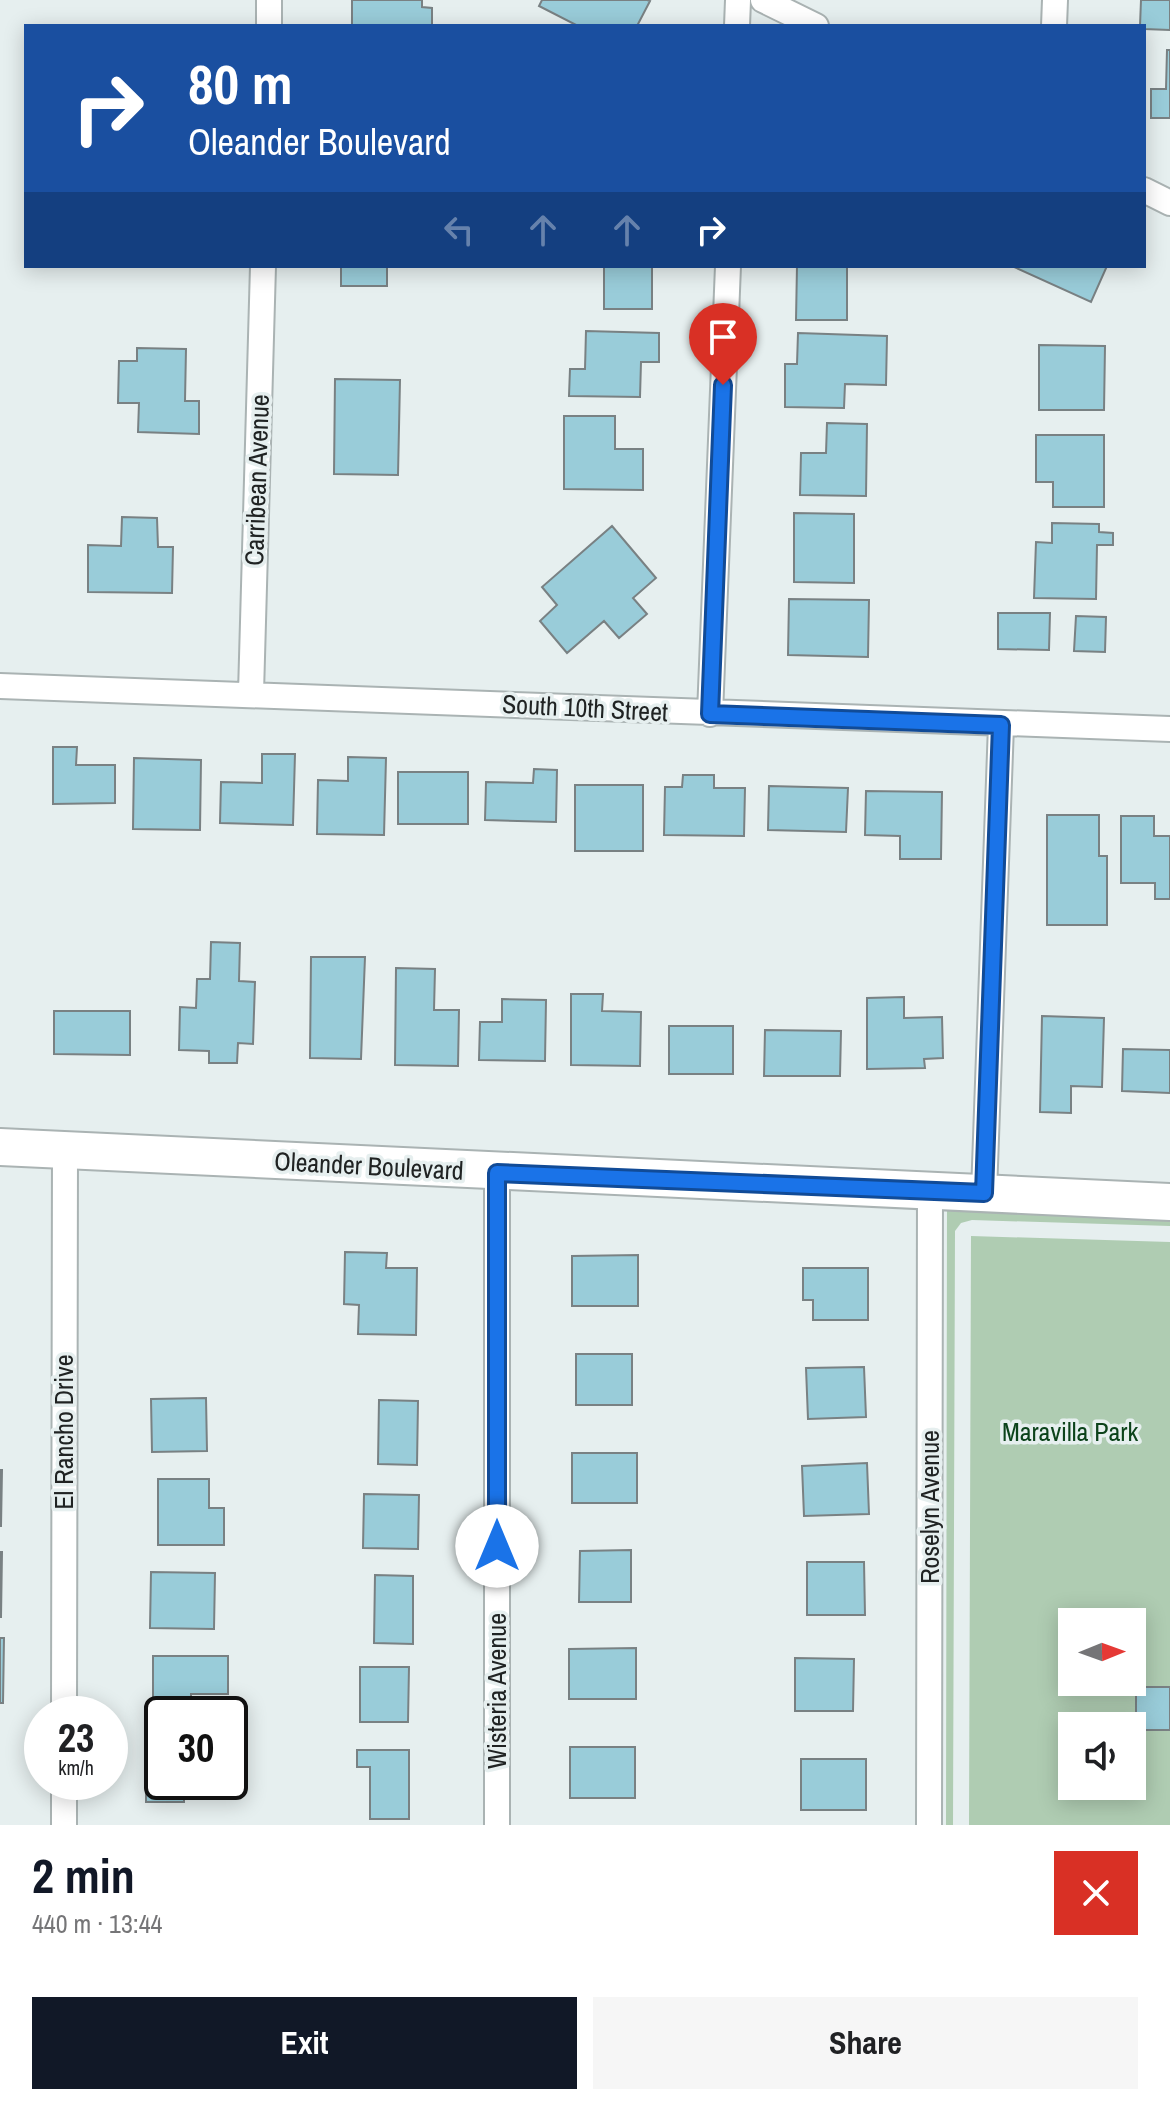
<!DOCTYPE html>
<html lang="en">
<head>
<meta charset="utf-8">
<style>
	:root { --surface:#fff; --page:#f6f6f6; --text:#202124; --muted:#757577; --accent:#111827 }
	body { margin:0; font-family:"Archivo Narrow",sans-serif; background:var(--page); color:var(--text); height:100vh; display:flex; flex-direction:column; font-size:30px; white-space:nowrap }
	* { box-sizing:border-box; margin:0 }
	p { font-size:26px; color:var(--muted) }
	.icon { flex:none; width:44px; height:44px; fill:none; stroke:currentColor; stroke-width:2; stroke-linecap:round; stroke-linejoin:round }
	.map { position:relative; height:1825px; overflow:hidden }
	.panel { display:flex; flex-direction:column; background:var(--surface); flex:1 }
	.panel>* { flex:none }
	.hud { position:absolute; left:24px; top:24px; width:1122px; height:244px; border-radius:0px; box-shadow:0 4px 20px #0003; background:#1a4fa0; color:#fff; overflow:hidden }
	.needle { width:52px; rotate:89deg }
	.buttons { position:absolute; left:1058px; top:1608px; display:grid; gap:16px }
	.buttons a { display:grid; place-items:center; width:88px; height:88px; border-radius:0px; background:var(--surface); box-shadow:0 4px 20px #0003; font-size:40px }
	.speed { position:absolute; left:24px; top:1696px; display:flex; gap:16px; font-size:40px; font-weight:700; text-align:center }
	.speed>* { display:grid; place-content:center; width:104px; height:104px; border-radius:50%; background:var(--surface); box-shadow:0 4px 20px #0003; line-height:1 }
	.speed small { font-size:20px; font-weight:400 }
	.speed .limit { border:4px solid #111; border-radius:12px; background:#fff; color:#111 }
	.pin { position:absolute; display:grid; place-items:center; width:68px; height:68px; color:#fff; margin:-82px -34px; border-radius:50% 50% 50% 0; rotate:-45deg; box-shadow:0 0 8px #0007 }
	.pin .icon { rotate:45deg }
	.me { position:absolute; width:88px; margin:-44px; rotate:0deg; stroke-linejoin:round; filter:drop-shadow(0 0 6px #0008) }
	.turn { display:flex; align-items:center; gap:28px; height:168px; padding:0 32px; font-size:36px }
	.turn .icon { width:104px; height:104px; stroke-width:2.5 }
	.turn b { display:block; font-size:56px; line-height:68px }
	.lanes { display:flex; align-items:center; height:76px; padding:0 32px; background:#0003; justify-content:center; gap:40px; direction:ltr }
	.lanes .off { opacity:.35 }
	.round { display:grid; place-items:center; flex:none; width:84px; height:84px; border-radius:0px; background:var(--page) }
	.head { display:flex; align-items:center; justify-content:space-between; height:136px; padding:0 32px }
	h1 { font-size:48px; font-weight:700; line-height:60px; color:var(--accent) }
	.button { display:flex; gap:16px; margin-top:auto; padding:16px 32px }
	.button a { flex:1; height:92px; border-radius:0px; background:var(--accent); color:#fff; font-size:32px; font-weight:700; line-height:92px; text-align:center }
	.button a+a { background:var(--page); color:var(--text) }
	.map>svg:first-child { display:block }
	.green { fill:#afccb2; fill-rule:evenodd }
	.building { fill:#99ccd9; stroke:#798183; stroke-width:2 }
	.lines { fill:none; stroke-linecap:round; stroke-linejoin:round }
	.minor-casing { stroke:#aab3b3; stroke-width:28 }
	.secondary-casing { stroke:#aab3b3; stroke-width:40 }
	.minor { stroke:#fff; stroke-width:24 }
	.secondary { stroke:#fff; stroke-width:36 }
	.route-casing { stroke:#114b97; stroke-width:20 }
	.route { stroke:#1a73e8; stroke-width:14 }
	.labels { text-anchor:middle; stroke-width:7; stroke-linejoin:round; paint-order:stroke }
	.street-label { font-size:26px; fill:#202323; stroke:#e6efef }
	.park-label { font-size:26px; fill:#0c431b; stroke:#e6efef }
</style>
</head>
<body>
<div class="map">
<svg width="1170" height="1825" viewBox="0 0 1170 1825">
	<rect width="100%" height="100%" fill="#e6efef"/>
	<path class="green" d="M947,1206L1170,1217V1226L972,1220L961,1223L955,1231L953,1825H946Z
		M971,1236L1170,1242V1825H969ZM1072,1622H1132V1682H1072ZM1072,1726H1132V1786H1072Z"/>
	<path class="building" d="M352,0H422V7L432,8V26H352Z
		M542,0H647L650,1L637,26H578L539,6Z
		M1141,0H1170V30L1144,29L1140,26Z
		M1167,50H1170V118H1151V89H1166Z
		M341,266H387V286H341Z
		M604,266H652V309H604Z
		M797,266H847V320H796Z
		M1012,266H1107L1091,302Z
		M586,331L659,333V362H641L640,397L569,396L570,369H585Z
		M798,333L887,336L886,385L845,384L844,408L785,407V364H797Z
		M1039,345L1105,346L1104,410H1039Z
		M137,348L186,349L185,401H199V434L138,432L139,403H118L119,361H137Z
		M335,379L400,380L398,475L334,474Z
		M564,416H615V449H643V490L564,489Z
		M827,423L867,424L866,496L800,495L801,453H826Z
		M1036,435H1104V507H1053V482H1036Z
		M794,513L854,514V583L794,582Z
		M122,517L157,518L158,547H173L172,593L88,592V545L121,546Z
		M1052,523L1099,524V532L1113,533V545H1097L1096,599L1034,598L1036,542L1052,543Z
		M612,526L656,578L633,598L647,614L619,638L604,621L567,653L540,621L557,605L542,587Z
		M789,599L869,600L868,657L788,655Z
		M998,613H1050L1049,650L998,649Z
		M1076,616L1106,617L1105,652L1074,651Z
		M53,747H77L76,765H115V803L53,804Z
		M262,754H295L293,825L220,823L221,782L262,783Z
		M348,757L386,758L384,835L317,834L318,780L348,781Z
		M134,758L201,760L200,830L133,829Z
		M534,769L557,770L556,822L485,820L486,782L533,783Z
		M398,772H468V824H398Z
		M683,775H714V788H745L744,836L664,835L665,787H682Z
		M575,785H643V851H575Z
		M769,786L848,788L846,832L768,830Z
		M866,791L942,792L941,859H900V836L865,835Z
		M1047,815H1099V856H1107V925H1047Z
		M1121,816H1154V836H1170V899H1155V883H1121Z
		M211,942L240,943L239,981L255,982L253,1044L238,1043L237,1063H209V1051L179,1050L180,1007L196,1008L197,979H210Z
		M311,957H365L361,1059L310,1058Z
		M396,968L435,969L434,1010H459L458,1066L395,1065Z
		M571,994H603L602,1011L641,1012L640,1066L571,1065Z
		M904,997V1018L942,1017L943,1058L924,1059L925,1068L867,1069V998Z
		M502,999L546,1000L545,1061L479,1060L480,1022H502Z
		M54,1011H130V1055L54,1054Z
		M1042,1016L1104,1018L1102,1087L1071,1086V1113L1040,1112Z
		M669,1026H733V1074H669Z
		M765,1030L841,1031L840,1076H764Z
		M1123,1049L1170,1050V1093L1122,1091Z
		M345,1252L387,1253L386,1268H417L416,1335L358,1334L359,1305L344,1304Z
		M638,1255V1306H572V1256Z
		M803,1268H868V1320H813V1300H803Z
		M576,1354H632V1405H576Z
		M864,1367L866,1417L808,1419L806,1368Z
		M206,1398L207,1451L152,1452L151,1399Z
		M379,1400L418,1401L417,1465L378,1464Z
		M572,1453H637V1503H572Z
		M867,1463L869,1514L804,1516L802,1466Z
		M0,1470H2L1,1526H0Z
		M158,1479H209V1508H224V1545H158Z
		M364,1494L419,1495L418,1549L363,1548Z
		M631,1550V1602H579L580,1551Z
		M0,1552H2L1,1617H0Z
		M807,1562H864L865,1615H807Z
		M151,1572L215,1573L214,1629L150,1628Z
		M375,1575L413,1576V1644L374,1643Z
		M0,1638H4L3,1703H0Z
		M636,1648V1699H569V1649Z
		M153,1656H228V1694H191V1714H162V1719H153Z
		M795,1658L854,1659L853,1711H795Z
		M360,1667H409L408,1722H360Z
		M1136,1687H1170V1730H1136Z
		M146,1746H162V1782H184V1802H146Z
		M570,1747H635V1798H570Z
		M357,1750H409V1819H370V1767H357Z
		M801,1759H866V1810H801Z"/>
	<g class="lines">
		<g class="minor-casing">
			<path id="minor" d="M763,0L816,26
				M269,26V0
				M737,26L738,0
				M1054,26L1055,0
				M1144,190L1170,203
				M0,686L1170,729
				M251,693L263,266
				M710,714L728,266
				M984,1193L1001,725
				M64,1714L65,1150
				M64,1825V1782
				M497,1825V1173
				M929,1825L930,1190"/>
		</g>
		<g class="secondary-casing">
			<path id="secondary" d="M0,1147L1170,1202"/>
		</g>
		<use href="#minor" class="minor"/>
		<use href="#secondary" class="secondary"/>
	</g>
	<g class="lines">
		<g class="route-casing">
			<path id="route" d="M497,1546V1173L984,1193L1001,725L710,714L723,385"/>
		</g>
		<use href="#route" class="route"/>
	</g>
	<g class="labels">
		<g class="street-label">
			<text transform="translate(257 480) rotate(-88)" y="9">Carribean Avenue</text>
			<text transform="translate(585 708) rotate(3)" y="9">South 10th Street</text>
			<text transform="translate(369 1166) rotate(3)" y="9">Oleander Boulevard</text>
			<text transform="translate(64 1432) rotate(-90)" y="9">El Rancho Drive</text>
			<text transform="translate(930 1507) rotate(-90)" y="9">Roselyn Avenue</text>
			<text transform="translate(497 1691) rotate(-90)" y="9">Wisteria Avenue</text>
		</g>
		<g class="park-label">
			<text x="1070" y="1441">Maravilla Park</text>
		</g>
	</g>
</svg>
<div class="buttons">
<a><svg class="needle" viewBox="-14 -14 28 28"><path d="M0-13l5 13h-10z" fill="#e53935"/><path d="M0 13l5-13h-10z" fill="#757577"/></svg></a>
<a><svg class="icon" aria-label="sound" viewBox="0 0 24 24"><path d="M4 9h4l5-4v14l-5-4H4zM17 9q2 3 0 6"/></svg></a>
</div>
<div class="speed"><div>23<small>km/h</small></div><div class="limit">30</div></div>
<div class="pin" style="left:723px;top:385px;background:#d93025"><svg class="icon" aria-label="arrive" viewBox="0 0 24 24"><path d="M6 21V4h12l-3 4 3 4H6"/></svg></div>
<svg class="me" style="left:497px;top:1546px" viewBox="-20 -20 40 40"><circle r="19" fill="#fff"/><path d="M0-13L10 11 0 6-10 11z" fill="#1a73e8"/></svg>
<div class="hud">
<div class="turn"><svg class="icon" aria-label="right" viewBox="0 0 24 24"><path d="M7 20v-9h11M14 6l5 5-5 5"/></svg><div><b>80 m</b>Oleander Boulevard</div></div>
<div class="lanes"><svg class="icon off" aria-label="left" viewBox="0 0 24 24"><path d="M17 20v-9H6M10 6l-5 5 5 5"/></svg><svg class="icon off" aria-label="ahead" viewBox="0 0 24 24"><path d="M12 20V5M6 11l6-6 6 6"/></svg><svg class="icon off" aria-label="ahead" viewBox="0 0 24 24"><path d="M12 20V5M6 11l6-6 6 6"/></svg><svg class="icon" aria-label="right" viewBox="0 0 24 24"><path d="M7 20v-9h11M14 6l5 5-5 5"/></svg></div>
</div>
</div>
<section class="panel">
<div class="head"><div><h1>2 min</h1><p>440 m · 13:44</p></div><a class="round" style="background:#d93025;color:#fff"><svg class="icon" aria-label="close" viewBox="0 0 24 24"><path d="M6 6l12 12M18 6L6 18"/></svg></a></div>
<div class="button"><a>Exit</a><a>Share</a></div>
</section>
</body>
</html>
